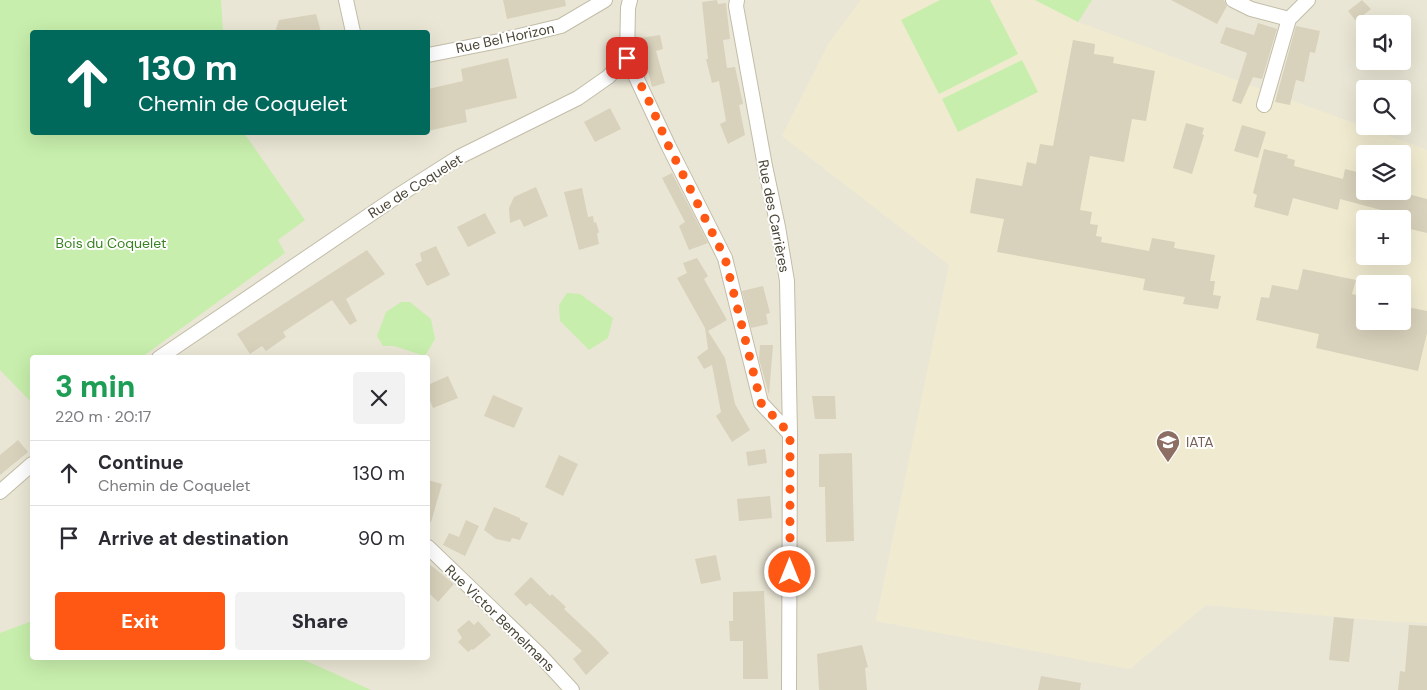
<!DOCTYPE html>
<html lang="en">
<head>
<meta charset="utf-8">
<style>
	:root { --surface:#fff; --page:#f2f2f3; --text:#2b2b33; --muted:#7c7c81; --line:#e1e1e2; --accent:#ff5714 }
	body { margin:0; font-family:"DM Sans",sans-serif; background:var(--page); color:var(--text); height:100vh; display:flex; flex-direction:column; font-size:19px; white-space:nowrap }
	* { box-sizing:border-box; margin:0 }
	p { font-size:16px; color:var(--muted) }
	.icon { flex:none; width:28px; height:28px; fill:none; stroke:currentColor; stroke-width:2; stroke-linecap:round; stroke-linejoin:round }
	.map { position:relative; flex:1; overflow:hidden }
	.panel { position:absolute; left:30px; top:355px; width:400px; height:305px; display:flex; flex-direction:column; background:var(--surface); border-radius:5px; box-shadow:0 5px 20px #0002 }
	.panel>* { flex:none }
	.banner { position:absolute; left:30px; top:30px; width:400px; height:105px; border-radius:5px; box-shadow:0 5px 20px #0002; background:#00695c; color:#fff; overflow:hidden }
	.fabs { position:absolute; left:1356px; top:15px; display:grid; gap:10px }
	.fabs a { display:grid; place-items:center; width:55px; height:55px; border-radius:5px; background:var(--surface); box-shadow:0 5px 20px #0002; font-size:25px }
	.pin { position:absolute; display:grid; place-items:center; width:42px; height:42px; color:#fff; margin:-21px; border-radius:10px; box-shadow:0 2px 8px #0006 }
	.me { position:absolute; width:55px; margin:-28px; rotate:0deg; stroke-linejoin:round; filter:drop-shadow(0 0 4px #0008) }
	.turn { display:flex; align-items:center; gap:18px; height:105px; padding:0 25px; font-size:22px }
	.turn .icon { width:65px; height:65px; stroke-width:2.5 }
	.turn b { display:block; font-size:35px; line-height:42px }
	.round { display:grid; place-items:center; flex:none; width:52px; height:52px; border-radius:5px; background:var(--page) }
	.head { display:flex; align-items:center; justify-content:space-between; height:85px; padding:0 25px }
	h1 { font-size:30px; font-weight:800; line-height:38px; color:#1e9e55 }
	.primary-button { display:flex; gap:10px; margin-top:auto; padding:10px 25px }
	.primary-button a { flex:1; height:58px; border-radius:5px; background:var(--accent); color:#fff; font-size:20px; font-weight:800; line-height:58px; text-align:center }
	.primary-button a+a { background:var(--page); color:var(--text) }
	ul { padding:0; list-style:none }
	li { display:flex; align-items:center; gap:15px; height:65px; padding:0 25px; border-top:1px solid var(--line) }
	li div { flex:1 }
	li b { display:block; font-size:19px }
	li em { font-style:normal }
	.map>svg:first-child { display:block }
	.residential { fill:#eae6d5; fill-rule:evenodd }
	.education { fill:#f0ebd0; fill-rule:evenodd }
	.green { fill:#c7eeac }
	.building { fill:#d8d1bb }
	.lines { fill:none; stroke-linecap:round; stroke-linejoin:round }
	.street-casing { stroke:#c2bda8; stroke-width:16 }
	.street { stroke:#fff; stroke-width:14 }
	.route { stroke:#ff5714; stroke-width:9; stroke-dasharray:0 16.2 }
	.labels { text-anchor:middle; stroke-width:4; stroke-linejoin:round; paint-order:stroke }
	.street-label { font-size:14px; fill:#494435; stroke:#fff }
	.park-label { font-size:14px; fill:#398221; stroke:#fff }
	.education-label { font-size:14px; fill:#785e54; stroke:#fff; text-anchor:start }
</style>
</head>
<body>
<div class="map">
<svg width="1427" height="690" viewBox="0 0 1427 690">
	<rect width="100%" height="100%" fill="#f5f3e7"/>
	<path class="residential" d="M0,0H1427V690H0ZM1365,24H1402V61H1365ZM32,32H428V132H32ZM1365,89H1402V126H1365ZM1365,154H1402V191H1365ZM1365,219H1402V256H1365ZM1365,284H1402V321H1365ZM32,358H428V658H32Z"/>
	<path class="education" d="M861,0H1035L1078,22L1427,150V623L1385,621L1206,605L1130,669L876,621L949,265L782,136L829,43ZM1365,154H1402V191H1365ZM1365,219H1402V256H1365ZM1365,284H1402V321H1365Z"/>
	<path class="green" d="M0,0H221L223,32H32V132L244,133L305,220L278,240L285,253L142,357L32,358V403L0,370Z
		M940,0H990L1018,54L939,94L901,20Z
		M1035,0H1092L1078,22Z
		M1022,60L1038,92L958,132L942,99Z
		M567,293L580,294L613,318L608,338L589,350L560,321L559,305Z
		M401,302H410L431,319L435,339L425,356L394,346H383L377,336L386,312Z
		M32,621V658H300L371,690H0V633Z"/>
	<path class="building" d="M503,0H565L566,6L507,19Z
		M717,0L718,4L726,3L730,39L723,40L727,68L735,67L743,104L739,105L745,135L728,144L720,124L726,121L719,81L712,83L706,59H708L702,2Z
		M1171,0H1224L1227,6L1217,24Z
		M1362,0L1371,9L1356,21L1348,11Z
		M316,14L321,32H275L279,20Z
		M1258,23L1277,29L1262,79L1253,77L1241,104L1232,101L1247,53L1220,43L1226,27L1254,35Z
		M1296,26L1320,31L1315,53L1310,52L1304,82L1296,80L1290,105L1275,102Z
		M660,35L663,49L656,51L665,83L652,87L640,38Z
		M1073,40L1095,44L1094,54L1114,57L1113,63L1155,71L1146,121L1132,119L1124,162L1090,156L1080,210L1092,212L1090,224L1098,225L1096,236L1102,237L1101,242L1149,251L1152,238L1175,242L1174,248L1215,255L1210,281H1215L1213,295L1221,296L1218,309L1183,304L1185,297L1143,290L1145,279L997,252L1004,219L970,213L976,178L1022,186L1027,162L1036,164L1040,144L1053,146Z
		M508,58L517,98L465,110L467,122L428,131V89L463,81L461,69Z
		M610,108L621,129L595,142L584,122Z
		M1186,123L1204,128L1202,134L1204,135L1192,174L1173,168Z
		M1242,125L1266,132L1258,158L1234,151Z
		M1264,149L1288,155L1287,158L1295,160L1294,166L1343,179L1345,169L1365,174V191H1397L1427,199V233L1402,227V219H1395L1396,214L1340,199L1338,210L1293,198L1288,216L1254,207L1257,195L1253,193Z
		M672,173L708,243L689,250L679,226L685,222L662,178Z
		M536,187L548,216L524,227L520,219L510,223L509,208L514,197Z
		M582,188L588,217L593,216L594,223L596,222L599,232L597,234L599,244L579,250L564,192Z
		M485,213L496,233L468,247L457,227Z
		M436,246L450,275L427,286L415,264L422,261L420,253Z
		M367,250L385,274L346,299L357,321L350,325L332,300L283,332L286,337L266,351L262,346L250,354L237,334Z
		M697,258L708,276L704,279L727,320L708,331L725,358L735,404L750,430L732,442L716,416L721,412L712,365L704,369L697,357L708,349L705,328L677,278L687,273L683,263Z
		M1303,269L1356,280L1352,294L1365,297V321H1402V306L1427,311V333L1418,371L1316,348L1319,334L1256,320L1261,297L1269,298L1272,285L1298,290Z
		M763,286L770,313L766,314L768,324L751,328L742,291Z
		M760,345H773L769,395L759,359Z
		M448,376L458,398L433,408L428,396V385Z
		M493,395L523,408L514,428L484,416Z
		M812,396H835L836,419H815Z
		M18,440L28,452L0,475V455Z
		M765,449L767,463L748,466L746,452Z
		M852,453L854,541L826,542L825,487H819V454Z
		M559,455L578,464L563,496L545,487Z
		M428,480L442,484L431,522H428Z
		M770,496L772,518L739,521L737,499Z
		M494,507L520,518V520L528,523L520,540L512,538L510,542L496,539L484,530Z
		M466,520L479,526L465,556L443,545L449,533L459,537Z
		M716,555L721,580L701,584L695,559Z
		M428,563L454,584L438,602L428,592Z
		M531,577L550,596L552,594L566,607L564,609L595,638L609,653L586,675L573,659L582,651L530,603L526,606L514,594Z
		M764,591L768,679H743V641H730L729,621H733V592Z
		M1334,617L1354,619L1349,662L1329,660Z
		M469,620L474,625L478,621L491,635L473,650L472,649L468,652L458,642L462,638L457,630Z
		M1409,625L1427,626V690H1398L1400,671L1405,672Z
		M862,645L868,667L865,668L867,690H819L817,654Z
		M1041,676L1081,683L1080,690H1038Z"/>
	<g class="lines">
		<g class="street-casing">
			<path id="street" d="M346,0L353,32
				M737,0L736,6L765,166L778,227L787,281L790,434L789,690
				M1233,0L1251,9L1289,19L1308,0
				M428,55L499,41L561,26L605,0
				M627,58L669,147L725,258L761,403L790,434
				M1264,105L1289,19
				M159,358L396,197L459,157L578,98L608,77L627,58L628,8L630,0
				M0,492L32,464
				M428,547L539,654L572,690"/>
		</g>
		<use href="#street" class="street"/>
	</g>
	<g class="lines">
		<path class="route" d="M627,58L648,99L669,147L725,258L761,403L790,434V572"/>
	</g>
	<defs>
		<g id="school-pin" transform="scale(1.25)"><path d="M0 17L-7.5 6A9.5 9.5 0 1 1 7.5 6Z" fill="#8d6e63" stroke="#fff"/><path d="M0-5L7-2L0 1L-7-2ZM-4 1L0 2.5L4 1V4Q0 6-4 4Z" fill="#fff"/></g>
	</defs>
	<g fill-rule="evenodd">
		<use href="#school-pin" x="1168" y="442"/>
	</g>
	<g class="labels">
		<g class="street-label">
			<text transform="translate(505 38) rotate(-12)" y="5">Rue Bel Horizon</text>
			<text transform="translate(415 186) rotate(-32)" y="5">Rue de Coquelet</text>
			<text transform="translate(774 216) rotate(79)" y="5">Rue des Carrières</text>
			<text transform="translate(500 618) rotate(44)" y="5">Rue Victor Bemelmans</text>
		</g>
		<g class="park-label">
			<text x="111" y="248">Bois du Coquelet</text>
		</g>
		<g class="education-label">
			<text x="1186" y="447">IATA</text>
		</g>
	</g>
</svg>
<div class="fabs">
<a><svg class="icon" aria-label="sound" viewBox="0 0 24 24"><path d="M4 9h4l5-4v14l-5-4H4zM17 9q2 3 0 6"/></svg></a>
<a><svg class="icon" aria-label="search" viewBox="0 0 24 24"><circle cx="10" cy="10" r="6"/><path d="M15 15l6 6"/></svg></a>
<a><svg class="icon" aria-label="layers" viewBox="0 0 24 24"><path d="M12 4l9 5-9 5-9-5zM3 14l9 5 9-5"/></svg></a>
<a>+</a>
<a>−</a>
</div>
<div class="pin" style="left:627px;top:58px;background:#d93025"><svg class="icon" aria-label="arrive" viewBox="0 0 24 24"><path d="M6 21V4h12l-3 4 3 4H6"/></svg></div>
<svg class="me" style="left:790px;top:572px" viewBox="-20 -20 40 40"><circle r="17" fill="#ff5714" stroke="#fff" stroke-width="3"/><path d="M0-11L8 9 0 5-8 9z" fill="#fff"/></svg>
<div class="banner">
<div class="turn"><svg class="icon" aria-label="ahead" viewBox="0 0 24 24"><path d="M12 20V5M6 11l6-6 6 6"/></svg><div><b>130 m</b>Chemin de Coquelet</div></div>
</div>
<section class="panel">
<div class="head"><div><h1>3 min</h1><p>220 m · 20:17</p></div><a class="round"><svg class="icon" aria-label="close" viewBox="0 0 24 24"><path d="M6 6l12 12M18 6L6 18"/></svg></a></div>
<ul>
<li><svg class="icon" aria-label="ahead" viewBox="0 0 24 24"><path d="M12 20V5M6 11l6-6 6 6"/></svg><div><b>Continue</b><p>Chemin de Coquelet</p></div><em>130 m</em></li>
<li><svg class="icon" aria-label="arrive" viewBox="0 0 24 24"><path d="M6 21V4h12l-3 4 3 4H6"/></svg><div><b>Arrive at destination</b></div><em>90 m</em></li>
</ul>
<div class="primary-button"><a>Exit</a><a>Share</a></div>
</section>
</div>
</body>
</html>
